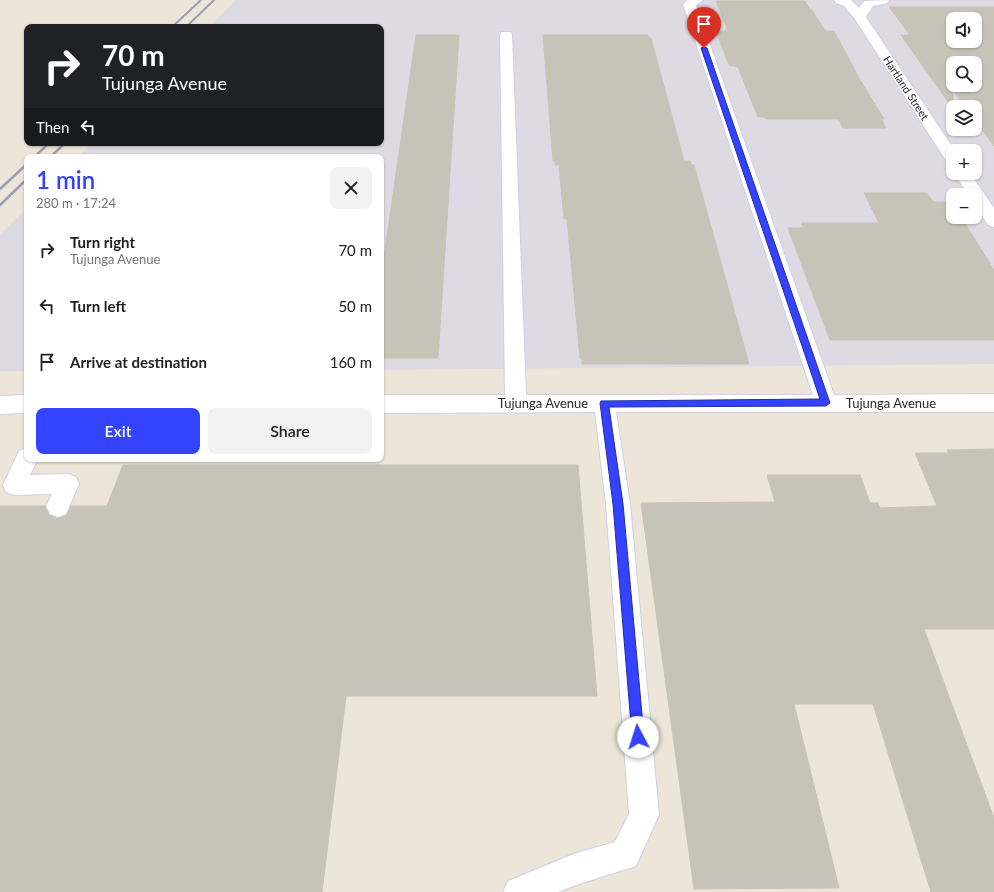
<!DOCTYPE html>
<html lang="en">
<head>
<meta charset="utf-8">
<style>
	:root { --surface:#fff; --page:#f2f2f2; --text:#202124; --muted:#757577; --accent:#3343ff }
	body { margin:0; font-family:Lato,sans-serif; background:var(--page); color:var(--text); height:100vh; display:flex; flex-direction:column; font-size:15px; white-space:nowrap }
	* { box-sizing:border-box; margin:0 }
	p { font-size:13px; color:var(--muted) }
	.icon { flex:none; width:22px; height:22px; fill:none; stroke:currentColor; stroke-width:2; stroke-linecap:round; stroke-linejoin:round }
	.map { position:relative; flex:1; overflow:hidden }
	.details { position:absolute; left:24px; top:154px; width:360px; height:308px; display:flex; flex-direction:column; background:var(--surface); border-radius:8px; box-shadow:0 1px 3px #0004 }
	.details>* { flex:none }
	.banner { position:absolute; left:24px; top:24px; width:360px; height:122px; border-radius:8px; box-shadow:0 1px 3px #0004; background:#202124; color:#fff; overflow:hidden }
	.buttons { position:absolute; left:946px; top:12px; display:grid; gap:8px }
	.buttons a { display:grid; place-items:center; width:36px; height:36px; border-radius:8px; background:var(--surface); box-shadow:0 1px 3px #0004; font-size:20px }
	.pin { position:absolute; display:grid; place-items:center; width:34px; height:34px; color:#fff; margin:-41px -17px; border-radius:50% 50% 50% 0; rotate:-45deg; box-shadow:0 0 4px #0007 }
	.pin .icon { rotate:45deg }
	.me { position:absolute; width:44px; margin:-22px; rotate:355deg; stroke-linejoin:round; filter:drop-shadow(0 0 3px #0008) }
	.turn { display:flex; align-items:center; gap:14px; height:84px; padding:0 12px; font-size:18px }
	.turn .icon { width:52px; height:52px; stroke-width:2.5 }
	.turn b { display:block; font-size:28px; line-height:34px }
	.then { display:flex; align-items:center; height:38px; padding:0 12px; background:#0003; gap:8px; font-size:15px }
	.round { display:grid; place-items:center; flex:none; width:42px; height:42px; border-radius:8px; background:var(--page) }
	.summary { display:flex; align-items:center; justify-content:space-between; height:68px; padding:0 12px }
	h1 { font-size:24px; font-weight:600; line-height:30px; color:var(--accent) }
	.cta { display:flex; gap:8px; margin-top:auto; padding:8px 12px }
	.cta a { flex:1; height:46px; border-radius:8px; background:var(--accent); color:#fff; font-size:16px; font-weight:600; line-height:46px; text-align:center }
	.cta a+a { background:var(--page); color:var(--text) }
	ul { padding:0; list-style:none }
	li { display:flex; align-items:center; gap:12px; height:56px; padding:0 12px }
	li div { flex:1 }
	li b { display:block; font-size:15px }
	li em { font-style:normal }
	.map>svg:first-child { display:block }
	.industrial { fill:#dedae4; fill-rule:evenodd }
	.building { fill:#c8c3b8; stroke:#c8c3b2; fill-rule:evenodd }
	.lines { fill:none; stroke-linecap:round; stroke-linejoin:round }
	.minor-casing { stroke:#cecfe4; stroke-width:2 }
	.minor { fill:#fff; fill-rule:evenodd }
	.rail-far1 { stroke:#9b9cb5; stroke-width:2 }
	.rail { stroke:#9b9cb5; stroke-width:2.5 }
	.route { fill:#3343ff; stroke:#212ca6 }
	.labels { text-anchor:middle; stroke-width:3; stroke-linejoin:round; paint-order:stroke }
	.far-street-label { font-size:11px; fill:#292929; stroke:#fff }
	.street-label { font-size:13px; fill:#292929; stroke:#fff }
</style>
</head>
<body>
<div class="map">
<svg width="994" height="892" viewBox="0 0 994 892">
	<rect width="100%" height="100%" fill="#ede6d8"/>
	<path class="industrial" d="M236,0H994V364L381,370V157H78L92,143H381V27H209ZM953,19H975V41H953ZM953,63H975V85H953ZM953,107H975V129H953ZM953,151H975V173H953ZM953,195H975V217H953Z
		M27,208V371H0V234Z"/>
	<path class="building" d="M716,1H805L810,10H812L825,31H834L860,80L884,119H881L886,128H843L839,119H767L764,117H758L738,67L729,65L716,31H728Z
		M889,7H994V146L975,120V107H965L953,90V109L901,35H910ZM953,19H975V41H953ZM953,63H975V85H953Z
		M416,35H459L438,358H381V278Z
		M543,35H648L649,38H651L684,161H690L691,165H694L749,364H582V358H580L567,219H564L559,165H555V161H553Z
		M864,193H927L933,202H952L953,217H961L994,270V340H830L788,228H804L801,223H879Z
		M994,449V629H924L994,818V892H931L873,704H794L839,888L694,889L641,503L775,502L767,475H860L870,503H878L880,508L937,506L915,453H949L947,450Z
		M123,465H578L597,696H346L322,892H0V506H45L49,515L57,518L67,515L71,506H107Z"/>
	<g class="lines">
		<g class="minor-casing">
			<path id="minor" d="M688,0H703L696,5L834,395L994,394V412H616L630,504L659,815L636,866L576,885L558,892H503L508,881L576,853L615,842L629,814L606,504L595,412L381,413V395H505L500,35L501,32H511L512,35L526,395H813L683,4Z
				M834,0H851L859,8L864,1L889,0L887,3L873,6L866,17L955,151H953V164L948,162L945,159L855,19L844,6L836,3Z
				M954,173H970L994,208V227L988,225L975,205V195H968Z
				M27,395V413L0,414V396Z
				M27,448V459H38L30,475L68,474L76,477L79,484L66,514L58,517L50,514L46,506L52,494L14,495L6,492L3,485L19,451Z"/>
		</g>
		<use href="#minor" class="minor"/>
		<path class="rail-far1" d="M172,27L201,0
			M186,27L214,0
			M43,149L49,143
			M59,149L65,143"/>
		<path class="rail" d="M34,157L44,148
			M50,157L60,148
			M0,189L27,164
			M0,205L27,179"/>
	</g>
	<path class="route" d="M704,47L707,48L830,403L826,406L609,407L623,504L644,737L642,741L638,743L633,741L632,737L613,504L600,403L601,401L820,399L701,48Z"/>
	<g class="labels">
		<g class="far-street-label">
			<text transform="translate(906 88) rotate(57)" y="4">Hartland Street</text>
		</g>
		<g class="street-label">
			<text x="543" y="408">Tujunga Avenue</text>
			<text x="891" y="408">Tujunga Avenue</text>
		</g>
	</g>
</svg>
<div class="buttons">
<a><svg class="icon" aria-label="sound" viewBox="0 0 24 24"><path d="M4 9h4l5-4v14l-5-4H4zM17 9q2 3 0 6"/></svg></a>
<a><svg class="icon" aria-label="search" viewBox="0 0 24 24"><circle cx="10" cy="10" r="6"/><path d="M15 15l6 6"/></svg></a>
<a><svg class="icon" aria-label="layers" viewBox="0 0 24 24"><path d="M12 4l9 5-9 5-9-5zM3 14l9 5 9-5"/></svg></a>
<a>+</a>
<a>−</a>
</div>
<div class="pin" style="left:704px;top:48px;background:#d93025"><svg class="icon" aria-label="arrive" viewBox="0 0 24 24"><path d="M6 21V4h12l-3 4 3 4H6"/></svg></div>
<svg class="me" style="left:638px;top:737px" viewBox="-20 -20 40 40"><circle r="19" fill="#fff"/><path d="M0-13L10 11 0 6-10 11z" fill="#3343ff"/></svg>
<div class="banner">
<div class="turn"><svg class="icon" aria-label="right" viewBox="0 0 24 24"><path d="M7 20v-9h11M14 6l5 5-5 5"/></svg><div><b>70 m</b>Tujunga Avenue</div></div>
<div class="then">Then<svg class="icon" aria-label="left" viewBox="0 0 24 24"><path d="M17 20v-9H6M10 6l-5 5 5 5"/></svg></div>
</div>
<section class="details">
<div class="summary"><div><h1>1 min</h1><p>280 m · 17:24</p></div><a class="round"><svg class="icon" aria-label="close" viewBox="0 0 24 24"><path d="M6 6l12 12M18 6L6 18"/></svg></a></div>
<ul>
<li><svg class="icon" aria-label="right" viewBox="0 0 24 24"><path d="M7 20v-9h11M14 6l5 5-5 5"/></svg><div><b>Turn right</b><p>Tujunga Avenue</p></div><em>70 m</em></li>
<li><svg class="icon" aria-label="left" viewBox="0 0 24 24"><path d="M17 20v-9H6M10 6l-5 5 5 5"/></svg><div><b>Turn left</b></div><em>50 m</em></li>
<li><svg class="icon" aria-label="arrive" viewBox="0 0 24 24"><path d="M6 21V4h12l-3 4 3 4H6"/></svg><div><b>Arrive at destination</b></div><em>160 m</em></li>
</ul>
<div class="cta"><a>Exit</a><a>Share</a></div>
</section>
</div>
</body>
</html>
